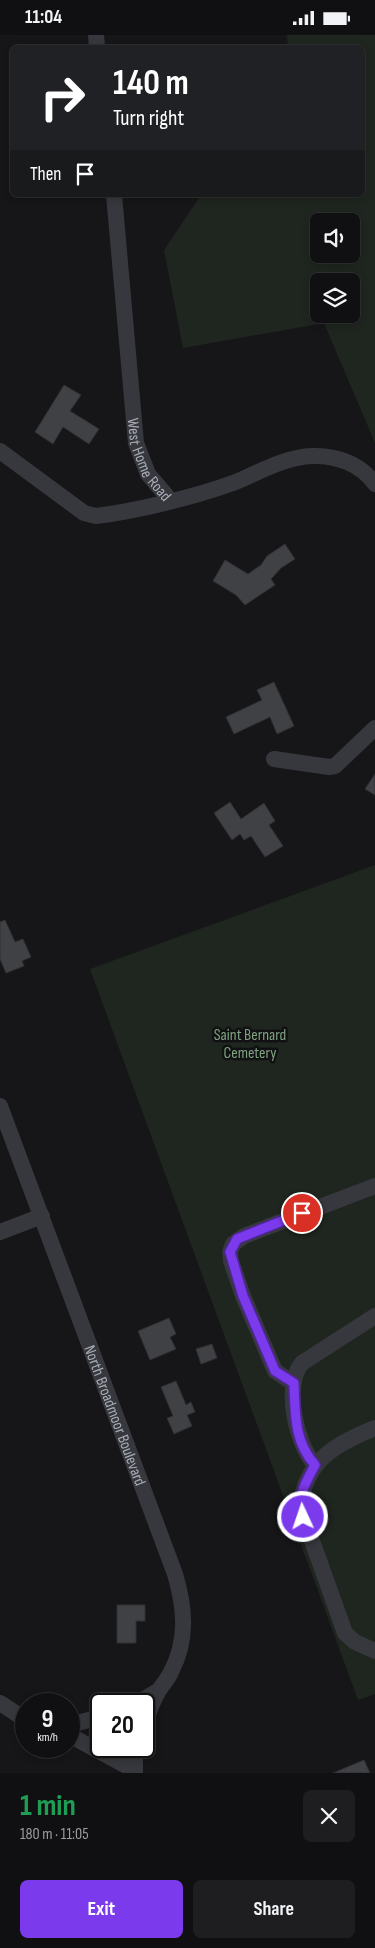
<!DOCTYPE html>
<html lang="en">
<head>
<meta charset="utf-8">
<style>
	:root { --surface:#101012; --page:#1e1e20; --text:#f1f3f6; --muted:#9c9d9f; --line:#303032; --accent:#7c3aed }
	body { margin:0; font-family:"Sofia Sans Condensed",sans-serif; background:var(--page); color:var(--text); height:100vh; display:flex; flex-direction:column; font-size:19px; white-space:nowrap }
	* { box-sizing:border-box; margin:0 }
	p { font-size:16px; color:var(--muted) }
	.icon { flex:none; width:28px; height:28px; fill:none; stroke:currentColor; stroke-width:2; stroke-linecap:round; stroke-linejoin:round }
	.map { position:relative; height:1738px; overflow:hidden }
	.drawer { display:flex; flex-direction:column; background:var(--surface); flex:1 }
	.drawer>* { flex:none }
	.banner { position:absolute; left:10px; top:10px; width:355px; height:152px; border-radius:8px; box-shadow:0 2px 8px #0003,0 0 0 1px var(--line); background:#202124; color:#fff; overflow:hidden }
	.controls { position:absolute; left:310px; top:178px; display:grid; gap:10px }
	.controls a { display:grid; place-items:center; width:50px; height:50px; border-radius:8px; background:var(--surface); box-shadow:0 2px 8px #0003,0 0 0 1px var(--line); font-size:25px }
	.speed { position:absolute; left:15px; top:1658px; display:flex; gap:10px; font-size:25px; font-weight:700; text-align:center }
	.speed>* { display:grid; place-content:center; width:65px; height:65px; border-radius:50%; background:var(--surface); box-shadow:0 2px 8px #0003,0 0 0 1px var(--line); line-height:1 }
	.speed small { font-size:12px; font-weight:400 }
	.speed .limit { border:2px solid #111; border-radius:8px; background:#fff; color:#111 }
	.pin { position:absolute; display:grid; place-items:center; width:42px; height:42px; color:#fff; margin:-21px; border:2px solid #fff; border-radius:50%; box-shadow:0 1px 5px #0007 }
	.me { position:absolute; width:55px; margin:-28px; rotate:357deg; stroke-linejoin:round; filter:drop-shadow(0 0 4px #0008) }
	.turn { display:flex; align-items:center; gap:18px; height:105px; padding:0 20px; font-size:22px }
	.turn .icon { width:65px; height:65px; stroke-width:2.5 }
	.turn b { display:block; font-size:35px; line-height:42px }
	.then { display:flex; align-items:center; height:48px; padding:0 20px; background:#0003; gap:10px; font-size:19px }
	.round { display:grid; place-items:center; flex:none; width:52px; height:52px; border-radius:8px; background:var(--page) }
	.head { display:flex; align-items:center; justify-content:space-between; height:85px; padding:0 20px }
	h1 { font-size:30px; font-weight:700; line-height:38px; color:#1e9e55 }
	.cta { display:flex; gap:10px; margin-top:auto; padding:10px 20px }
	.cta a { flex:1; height:58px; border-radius:8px; background:var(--accent); color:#fff; font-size:20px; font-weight:700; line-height:58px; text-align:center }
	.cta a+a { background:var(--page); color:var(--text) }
	.status { display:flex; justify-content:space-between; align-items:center; height:35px; padding:0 25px; background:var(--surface); direction:ltr }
	.status svg { height:14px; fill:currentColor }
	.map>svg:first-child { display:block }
	.green { fill:#1e261f; fill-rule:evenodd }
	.building { fill:#404145; stroke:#303034 }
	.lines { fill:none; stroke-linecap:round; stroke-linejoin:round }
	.minor { stroke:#37383d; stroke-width:16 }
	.route-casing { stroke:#51269a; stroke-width:12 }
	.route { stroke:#7c3aed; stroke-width:9 }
	.labels { text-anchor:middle; stroke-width:5; stroke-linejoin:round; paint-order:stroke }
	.street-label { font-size:16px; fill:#a8adb8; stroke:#111113 }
	.park-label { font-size:16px; fill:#7fa381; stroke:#111113 }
</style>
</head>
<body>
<div class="status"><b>11:04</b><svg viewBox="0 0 49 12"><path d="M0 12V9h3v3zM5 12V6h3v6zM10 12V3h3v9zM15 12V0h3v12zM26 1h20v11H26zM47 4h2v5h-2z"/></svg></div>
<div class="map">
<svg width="375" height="1738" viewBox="0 0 375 1738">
	<rect width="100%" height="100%" fill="#161618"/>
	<path class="green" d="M287,0H375V408L324,288L183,313L164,215L201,160H362V12H288ZM319,186H351V219H319ZM319,246H351V279H319Z
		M375,830V1659L358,1665L90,934Z"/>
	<path class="building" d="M64,350L81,360L70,376L99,394L89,409L63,392L53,409L35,397Z
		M285,509L295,524L281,533L271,544L275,550L245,570L236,560L213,546L225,525L248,539L261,530L267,521Z
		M274,647L294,691L277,699L270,682L234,699L226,682L262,665L257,655Z
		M375,739V760L365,754Z
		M230,767L241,784L264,768L275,786L269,790L283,811L265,822L251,801L244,805L240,799L232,805L214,778Z
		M5,885L15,907L23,904L31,922L22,926L24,931L6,938L0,924V887Z
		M169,1283L176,1299L170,1302L176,1314L150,1325L138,1296Z
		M212,1309L217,1323L201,1329L196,1314Z
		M176,1346L186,1370L191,1367L195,1377L187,1380L192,1391L174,1399L167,1383L173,1381L161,1352Z
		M117,1570H145V1586H136V1608H117Z
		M364,1725L370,1738H333Z"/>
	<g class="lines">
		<g class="minor">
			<path d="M96,0L97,12"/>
			<path id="s1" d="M114,160L136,408L148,439L170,465"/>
			<path d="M0,416L84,478L96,481C137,476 194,462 233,448C258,438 284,422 312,421C336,420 361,429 375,449"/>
			<path d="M274,724L329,732L335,731L375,693"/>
			<path id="s2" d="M0,1071L175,1539C185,1573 188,1605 171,1637C168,1644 162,1650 158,1657C152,1667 149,1678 144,1689"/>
			<path d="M0,1197L42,1181"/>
			<path d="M293,1348L275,1336L243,1261L231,1226L230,1217L233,1209L244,1201L375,1151"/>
			<path d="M375,1393C335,1409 306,1425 300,1472L345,1598L355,1607L375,1616"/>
			<path d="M315,1430C296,1409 283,1350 302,1328L375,1281"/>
			<path d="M0,1668L26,1685"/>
			<path d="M136,1669L158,1656"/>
			<path d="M69,1690L101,1682"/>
			<path d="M69,1700L134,1735"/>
			<path d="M135,1711V1738"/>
		</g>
	</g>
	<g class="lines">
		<g class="route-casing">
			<path id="route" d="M302,1178L237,1204L230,1217L243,1261L275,1336L294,1348C295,1378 294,1407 315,1430C306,1447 296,1462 303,1482"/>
		</g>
		<use href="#route" class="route"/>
	</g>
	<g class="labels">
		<g class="street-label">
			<text dy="6" stroke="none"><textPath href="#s1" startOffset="269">West Home Road</textPath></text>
			<text dy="6" stroke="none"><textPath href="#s2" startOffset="330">North Broadmoor Boulevard</textPath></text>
		</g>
		<g class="park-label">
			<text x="250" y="1005">Saint Bernard<tspan x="250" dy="18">Cemetery</tspan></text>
		</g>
	</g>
</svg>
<div class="controls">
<a><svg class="icon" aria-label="sound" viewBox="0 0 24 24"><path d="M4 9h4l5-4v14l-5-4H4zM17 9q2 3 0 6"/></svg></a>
<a><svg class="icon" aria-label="layers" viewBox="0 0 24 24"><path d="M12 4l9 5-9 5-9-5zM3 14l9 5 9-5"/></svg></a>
</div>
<div class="speed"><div>9<small>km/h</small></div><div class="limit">20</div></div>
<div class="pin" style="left:302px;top:1178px;background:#d93025"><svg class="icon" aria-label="arrive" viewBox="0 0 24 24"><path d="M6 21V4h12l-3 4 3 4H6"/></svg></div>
<svg class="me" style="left:303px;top:1482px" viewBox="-20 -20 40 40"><circle r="17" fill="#7c3aed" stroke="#fff" stroke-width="3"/><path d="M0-11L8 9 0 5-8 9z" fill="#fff"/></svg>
<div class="banner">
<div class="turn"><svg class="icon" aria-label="right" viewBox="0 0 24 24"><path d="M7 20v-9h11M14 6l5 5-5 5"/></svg><div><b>140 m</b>Turn right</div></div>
<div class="then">Then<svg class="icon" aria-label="arrive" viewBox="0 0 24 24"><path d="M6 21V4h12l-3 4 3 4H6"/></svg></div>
</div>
</div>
<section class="drawer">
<div class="head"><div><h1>1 min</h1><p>180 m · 11:05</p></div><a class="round"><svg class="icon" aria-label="close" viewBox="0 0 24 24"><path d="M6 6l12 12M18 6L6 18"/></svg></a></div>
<div class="cta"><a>Exit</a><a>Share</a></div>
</section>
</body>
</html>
